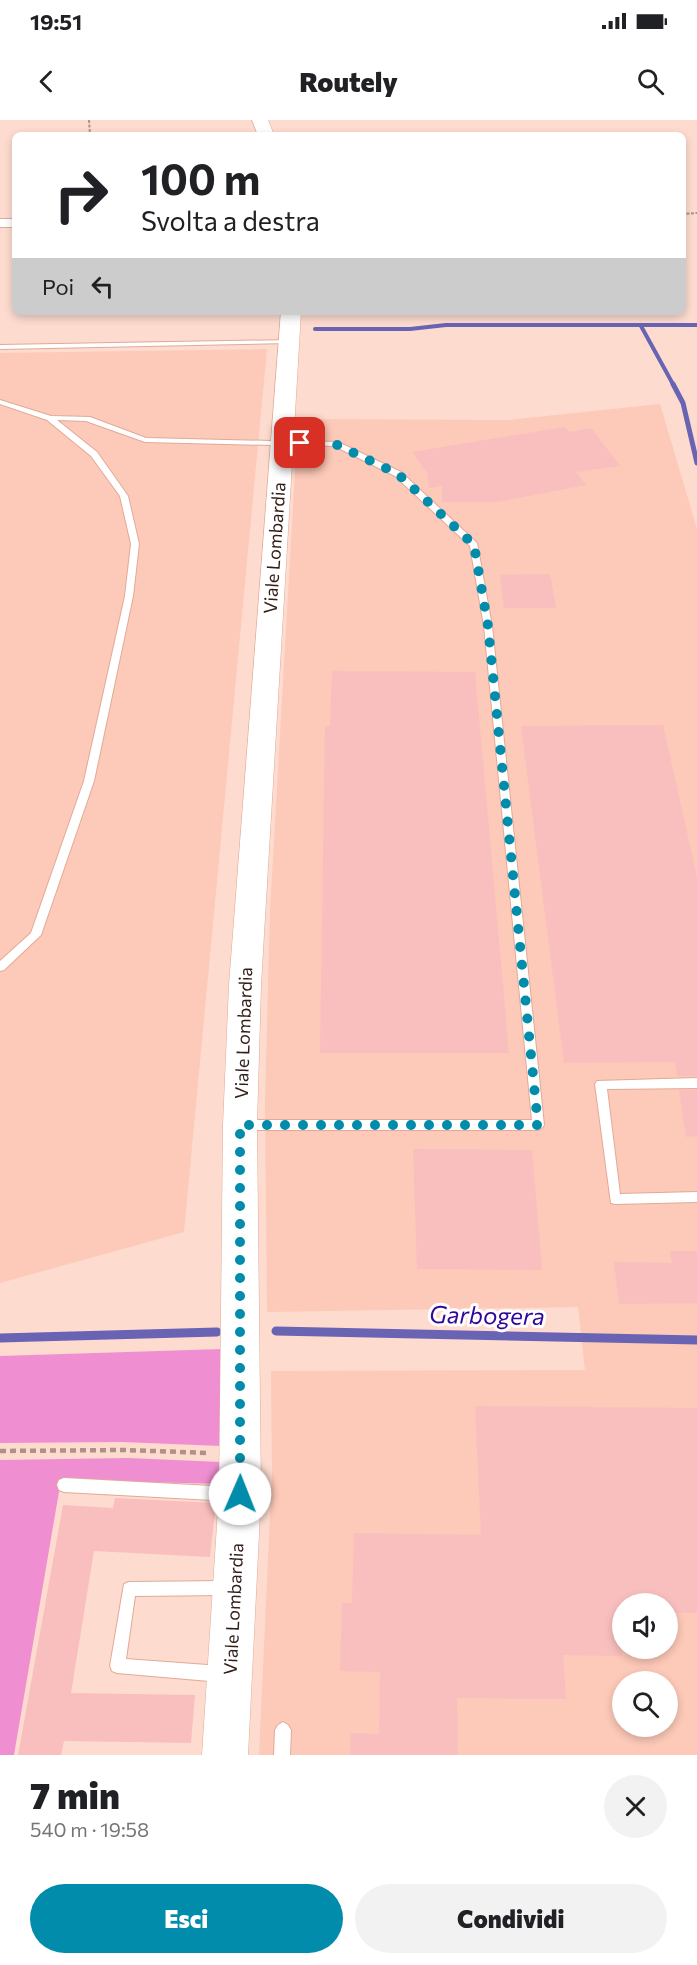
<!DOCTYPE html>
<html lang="it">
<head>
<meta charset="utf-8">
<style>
	:root { --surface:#fff; --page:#f2f2f2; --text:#202124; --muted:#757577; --accent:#008caa }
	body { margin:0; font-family:Commissioner,sans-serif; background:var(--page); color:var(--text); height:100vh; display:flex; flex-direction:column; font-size:22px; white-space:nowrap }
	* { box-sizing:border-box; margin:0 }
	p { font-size:20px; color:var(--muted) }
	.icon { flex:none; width:33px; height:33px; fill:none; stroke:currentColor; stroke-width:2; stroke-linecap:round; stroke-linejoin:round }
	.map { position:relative; height:1635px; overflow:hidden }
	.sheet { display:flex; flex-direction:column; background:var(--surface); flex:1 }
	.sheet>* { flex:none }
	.guide { position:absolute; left:12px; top:12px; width:674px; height:183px; border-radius:9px; box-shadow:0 3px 9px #0003; background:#fff; color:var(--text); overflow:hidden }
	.buttons { position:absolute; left:612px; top:1473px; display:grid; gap:12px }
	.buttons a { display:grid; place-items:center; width:66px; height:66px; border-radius:50%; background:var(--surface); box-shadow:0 3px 9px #0003; font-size:30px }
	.pin { position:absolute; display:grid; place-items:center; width:51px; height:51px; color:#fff; margin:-26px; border-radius:12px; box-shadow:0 3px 9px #0006 }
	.me { position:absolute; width:66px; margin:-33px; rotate:1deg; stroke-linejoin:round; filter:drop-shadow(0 0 4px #0008) }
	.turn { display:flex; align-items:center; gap:21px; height:126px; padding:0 30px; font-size:27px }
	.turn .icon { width:78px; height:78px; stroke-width:2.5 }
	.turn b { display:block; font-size:42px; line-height:51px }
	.then { display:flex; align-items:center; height:57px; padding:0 30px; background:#0003; gap:12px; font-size:22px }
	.round { display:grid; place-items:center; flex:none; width:63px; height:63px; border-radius:32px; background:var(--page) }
	.overview { display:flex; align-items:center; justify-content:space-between; height:102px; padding:0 30px }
	h1 { font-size:36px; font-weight:800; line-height:45px }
	.primary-button { display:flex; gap:12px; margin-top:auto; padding:12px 30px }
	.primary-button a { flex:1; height:69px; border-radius:36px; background:var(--accent); color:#fff; font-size:24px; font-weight:800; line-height:69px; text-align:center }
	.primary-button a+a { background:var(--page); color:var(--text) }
	.status { display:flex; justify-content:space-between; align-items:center; height:42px; padding:0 30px; background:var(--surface); direction:ltr }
	.status svg { height:16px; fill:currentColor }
	header { display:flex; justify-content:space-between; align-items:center; height:78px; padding:0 30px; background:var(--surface); font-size:27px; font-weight:800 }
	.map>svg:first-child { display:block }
	.built { fill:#fdc9b8; fill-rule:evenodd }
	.green { fill:#ef8fd1 }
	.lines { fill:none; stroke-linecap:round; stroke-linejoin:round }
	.stream-far2 { stroke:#6864b3; stroke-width:4 }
	.stream-far1 { stroke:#6864b3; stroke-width:5 }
	.stream { stroke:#6864b3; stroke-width:9 }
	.building { fill:#f9bfbe }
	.lane-casing { stroke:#e0aa97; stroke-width:2 }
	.street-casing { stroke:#e0aa97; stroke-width:2 }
	.secondary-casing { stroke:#e0aa97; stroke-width:1 }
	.path-far1 { stroke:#af9187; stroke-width:2; stroke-dasharray:3 1.5; stroke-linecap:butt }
	.path { stroke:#af9187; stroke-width:4.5; stroke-dasharray:6 4; stroke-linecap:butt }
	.lane { fill:#fff; fill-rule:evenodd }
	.street { fill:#fff; fill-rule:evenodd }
	.secondary { fill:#fff; fill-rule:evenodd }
	.route { stroke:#008caa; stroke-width:10; stroke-dasharray:0 18 }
	.labels { text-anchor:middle; stroke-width:6; stroke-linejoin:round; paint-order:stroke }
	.street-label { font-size:18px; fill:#331e17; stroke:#fff }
	.near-water-label { font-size:24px; font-style:italic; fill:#2f0799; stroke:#fff }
</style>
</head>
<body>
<div class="status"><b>19:51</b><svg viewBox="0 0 49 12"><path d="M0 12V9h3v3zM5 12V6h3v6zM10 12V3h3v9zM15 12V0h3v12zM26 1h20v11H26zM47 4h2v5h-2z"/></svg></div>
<header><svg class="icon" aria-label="back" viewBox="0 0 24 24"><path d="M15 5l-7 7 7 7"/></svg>Routely<svg class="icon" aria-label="search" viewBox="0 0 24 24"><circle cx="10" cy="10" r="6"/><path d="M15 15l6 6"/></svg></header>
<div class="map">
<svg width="697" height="1635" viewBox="0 0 697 1635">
	<rect width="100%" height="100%" fill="#fedbcf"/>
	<path class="built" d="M267,229L184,1112L0,1163V233Z
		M660,284L697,409V1635H259L272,1352L271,1251L585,1250L578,1187L267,1192L265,981L270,791L298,299L507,300ZM622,1484H668V1528H622ZM622,1562H668V1606H622Z"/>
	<path class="green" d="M222,1229L221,1326L122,1322L0,1323V1236Z
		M128,1338L221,1342L223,1364L61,1360L14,1635H0V1340Z"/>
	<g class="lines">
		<path class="stream-far2" d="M641,206L674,266
			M315,209H410L446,205H697"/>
		<path class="stream-far1" d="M673,264L683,283L697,343"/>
		<path class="stream" d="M276,1211L697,1220
			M0,1218L217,1212"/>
	</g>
	<path class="building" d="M565,307L570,312L591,308L620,346L576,352L586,365L497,382H442V366L429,368L427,353L412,332Z
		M550,454L556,488H504L500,455Z
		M332,551L475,552L509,933H320L325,606H330Z
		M663,605L697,757V956H677L675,942L564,943L521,606Z
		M679,970H697V1016L686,1017Z
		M413,1029L532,1030L542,1150L417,1149Z
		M670,1131H697V1183L619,1184L614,1142L672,1143Z
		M475,1286L697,1288V1493H668V1484H622V1536L563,1535L566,1579L457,1578L458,1635H350L351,1613L379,1614L380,1552L340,1551L342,1483H352L354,1413L481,1415Z
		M115,1378L216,1383L210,1437L94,1431L71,1573L195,1575L191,1623L64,1621L61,1635H18L63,1385L113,1388Z"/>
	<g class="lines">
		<g class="lane-casing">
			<path id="lane" d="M292,220L293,221L290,223L0,229V225Z
				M0,280L51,296L90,297L146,318L271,321L275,323L271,325L145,322L86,301L57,300L97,332L128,376L139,424L133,476L94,661L41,815L4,850L0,851V841L31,813L84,661L125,476L131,424L120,376L91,336L47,300L0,284Z
				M297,321L338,322L401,352L477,423L492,506L544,1005L542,1008L538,1010H244L240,1008L238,1005L240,1002L244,1000H532L484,506L470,426L395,356L334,326L300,325L296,323Z
				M697,958V968L607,969L620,1074L697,1072V1082L615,1084L611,1083L595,964L597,961Z
				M64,1358L231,1367L236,1369L238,1374L236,1379L231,1381L64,1372L59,1370L57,1365L59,1360Z
				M225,1461L230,1463L232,1468L230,1473L225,1475L135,1476L126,1539L221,1546L226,1549L229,1554L226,1559L221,1562L117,1553L112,1551L110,1546L124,1464L129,1462Z
				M283,1602L288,1605L291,1610L290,1635H274L275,1610L278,1605Z"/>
		</g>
		<g class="street-casing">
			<path id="street" d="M0,99H15V107H0Z"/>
		</g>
		<g class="secondary-casing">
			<path id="secondary" d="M252,0H268L274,15H258Z
				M281,192H301L261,865L257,1005L261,1374L248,1635H202L219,1374L223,1005L229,865Z"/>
		</g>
		<path class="path-far1" d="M89,0L90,15
			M682,94L697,93"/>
		<path class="path" d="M0,1331L125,1330L209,1333"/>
		<use href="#lane" class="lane"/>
		<use href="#street" class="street"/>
		<use href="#secondary" class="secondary"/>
	</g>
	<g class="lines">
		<path class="route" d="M240,1374V1005H538L488,506L474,425L398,354L335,324L300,323"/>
	</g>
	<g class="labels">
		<g class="street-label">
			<text transform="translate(275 428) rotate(-86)" y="6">Viale Lombardia</text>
			<text transform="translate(244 913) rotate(-88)" y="6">Viale Lombardia</text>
			<text transform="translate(234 1489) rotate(-87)" y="6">Viale Lombardia</text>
		</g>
		<g class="near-water-label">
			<text transform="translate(487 1196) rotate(1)" y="8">Garbogera</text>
		</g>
	</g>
</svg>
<div class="buttons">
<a><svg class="icon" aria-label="sound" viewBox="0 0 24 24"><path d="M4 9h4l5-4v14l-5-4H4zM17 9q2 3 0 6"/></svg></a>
<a><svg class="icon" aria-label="search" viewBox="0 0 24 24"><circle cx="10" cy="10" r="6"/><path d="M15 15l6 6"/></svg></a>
</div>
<div class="pin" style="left:300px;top:323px;background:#d93025"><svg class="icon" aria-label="arrive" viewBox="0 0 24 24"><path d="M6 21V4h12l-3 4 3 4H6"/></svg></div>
<svg class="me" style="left:240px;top:1374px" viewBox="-20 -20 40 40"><circle r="19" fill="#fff"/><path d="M0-13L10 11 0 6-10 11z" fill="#008caa"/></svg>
<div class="guide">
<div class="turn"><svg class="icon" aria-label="right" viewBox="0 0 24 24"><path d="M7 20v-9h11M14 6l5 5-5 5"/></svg><div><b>100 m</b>Svolta a destra</div></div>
<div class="then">Poi<svg class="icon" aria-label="left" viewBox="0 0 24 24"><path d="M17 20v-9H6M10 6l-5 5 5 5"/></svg></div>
</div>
</div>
<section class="sheet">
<div class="overview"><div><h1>7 min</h1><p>540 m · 19:58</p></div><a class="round"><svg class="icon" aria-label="close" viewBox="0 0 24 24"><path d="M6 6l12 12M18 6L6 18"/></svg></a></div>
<div class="primary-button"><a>Esci</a><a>Condividi</a></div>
</section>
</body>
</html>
